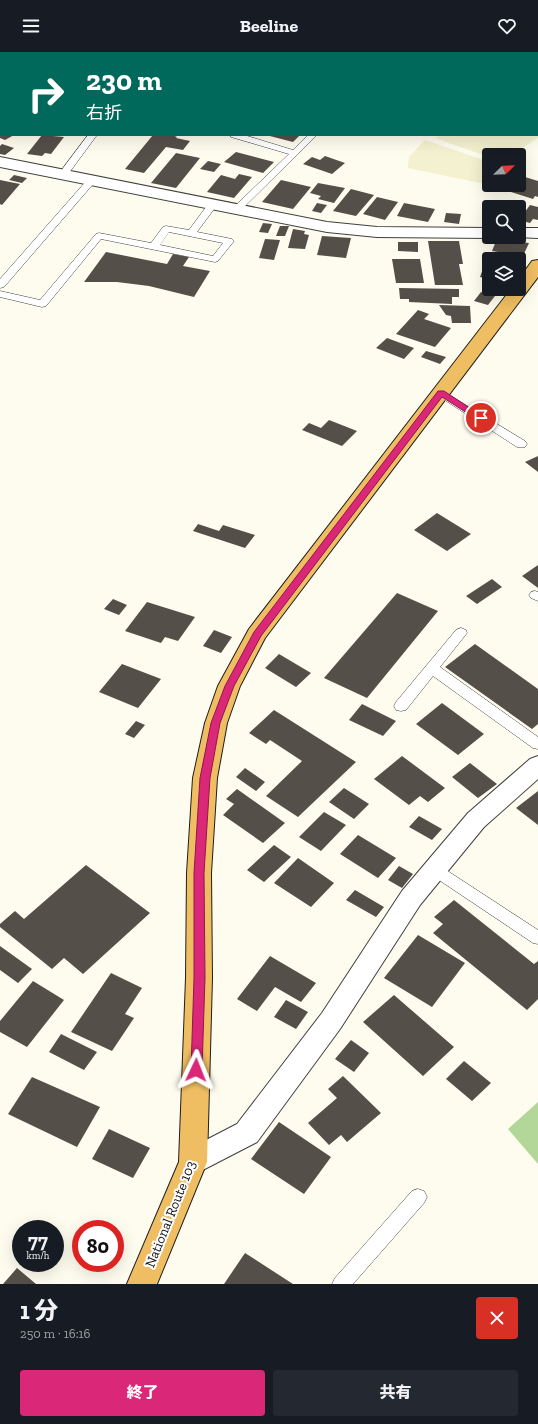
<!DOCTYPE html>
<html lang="ja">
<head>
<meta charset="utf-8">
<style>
	:root { --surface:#171b24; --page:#242831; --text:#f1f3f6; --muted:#9ea1a6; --accent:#db2777 }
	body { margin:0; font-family:"Zilla Slab","Noto Sans JP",serif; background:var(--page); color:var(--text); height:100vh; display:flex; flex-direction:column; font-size:15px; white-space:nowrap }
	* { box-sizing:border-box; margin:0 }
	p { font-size:13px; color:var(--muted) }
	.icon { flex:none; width:22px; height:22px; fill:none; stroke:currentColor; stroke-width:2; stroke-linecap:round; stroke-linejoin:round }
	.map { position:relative; height:1232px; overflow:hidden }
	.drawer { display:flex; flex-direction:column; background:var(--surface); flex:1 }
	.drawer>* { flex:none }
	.guide { position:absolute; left:0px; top:0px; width:538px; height:84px; box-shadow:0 4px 16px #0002; background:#00695c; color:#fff; overflow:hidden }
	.needle { width:26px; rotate:67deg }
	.controls { position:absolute; left:482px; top:96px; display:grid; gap:8px }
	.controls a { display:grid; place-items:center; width:44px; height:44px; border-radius:4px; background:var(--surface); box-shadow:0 4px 16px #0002; font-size:20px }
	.speed { position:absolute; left:12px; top:1168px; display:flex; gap:8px; font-size:20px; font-weight:700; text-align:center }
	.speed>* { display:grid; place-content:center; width:52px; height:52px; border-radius:50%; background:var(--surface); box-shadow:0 4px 16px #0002; line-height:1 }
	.speed small { font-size:10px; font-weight:400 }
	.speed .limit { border:6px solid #d22; background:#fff; color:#111 }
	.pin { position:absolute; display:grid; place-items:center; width:34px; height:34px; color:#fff; margin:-17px; border:2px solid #fff; border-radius:50%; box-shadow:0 1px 4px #0007 }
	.me { position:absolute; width:44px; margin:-22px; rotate:2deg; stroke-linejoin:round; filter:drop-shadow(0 0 3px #0008) }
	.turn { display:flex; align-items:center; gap:14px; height:84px; padding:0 20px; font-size:18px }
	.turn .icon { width:52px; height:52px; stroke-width:2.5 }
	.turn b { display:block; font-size:28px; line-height:34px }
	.round { display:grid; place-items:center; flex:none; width:42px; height:42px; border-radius:4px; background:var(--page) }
	.overview { display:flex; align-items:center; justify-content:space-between; height:68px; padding:0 20px }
	h1 { font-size:24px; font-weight:800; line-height:30px }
	.button { display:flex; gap:8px; margin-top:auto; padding:8px 20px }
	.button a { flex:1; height:46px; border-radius:4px; background:var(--accent); color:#fff; font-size:16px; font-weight:800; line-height:46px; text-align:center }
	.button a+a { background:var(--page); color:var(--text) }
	header { display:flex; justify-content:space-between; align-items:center; height:52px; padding:0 20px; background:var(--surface); font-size:18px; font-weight:800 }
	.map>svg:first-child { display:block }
	.farmland { fill:#f3f1cf }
	.forest { fill:#b3d799 }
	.building { fill:#554f4a }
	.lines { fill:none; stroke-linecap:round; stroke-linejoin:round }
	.service-casing { stroke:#404040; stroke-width:1 }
	.minor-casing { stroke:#404040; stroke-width:2 }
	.tertiary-casing { stroke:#404040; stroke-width:2 }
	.trunk-casing { stroke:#1e1e1e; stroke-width:2 }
	.service { fill:#fff; fill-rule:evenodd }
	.minor { fill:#fff; fill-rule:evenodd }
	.tertiary { fill:#fff; fill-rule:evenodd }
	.trunk { fill:#f0be62; fill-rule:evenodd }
	.route { fill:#db2777; stroke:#8e194d }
	.labels { text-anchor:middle; stroke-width:4; stroke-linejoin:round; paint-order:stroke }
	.street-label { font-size:14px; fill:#0d0d0d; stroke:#fff }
</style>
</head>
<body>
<header><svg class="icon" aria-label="menu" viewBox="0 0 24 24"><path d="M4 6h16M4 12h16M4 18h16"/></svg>Beeline<svg class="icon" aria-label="heart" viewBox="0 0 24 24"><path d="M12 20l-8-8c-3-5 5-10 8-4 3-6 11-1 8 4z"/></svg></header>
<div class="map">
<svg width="538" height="1232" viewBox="0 0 538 1232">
	<rect width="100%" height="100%" fill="#fefcee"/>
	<path class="farmland" d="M537,44L538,86L511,103H489V105L435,86L441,83H537Z
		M425,88L489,110L490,133L408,116L409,105Z"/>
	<path class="forest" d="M538,1050V1112L508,1077Z"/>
	<path class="building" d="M0,83H14L5,88L0,86Z
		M42,83L64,85L51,102L45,101L42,104L27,102Z
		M153,83H172L177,85L176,86L190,89L183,98L166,95L144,121L125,117Z
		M266,83H300L293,90Z
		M2,92L14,96L5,103L0,102V94Z
		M236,100L274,110L263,121L224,110Z
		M176,101L200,106L176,136L151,131Z
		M325,104L345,111L332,122L303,112L312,105L320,108Z
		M208,109L221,112L214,120L200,117Z
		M239,122L252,125L234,146L207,140L221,123L235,127Z
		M14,123L27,126L22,131L9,128Z
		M525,125L538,129V145L535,144L533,147L511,140L514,137L505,135L506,133H519Z
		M0,128L20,132L2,153L0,152Z
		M281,128L311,135L293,157L262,150Z
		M318,131L345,136L334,151L318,147L321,144L310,141Z
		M351,137L374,143L356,164L333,159Z
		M377,145L398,150L385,168L363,162Z
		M317,151L327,153L321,161L312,159Z
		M404,151L435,157L428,170L397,164Z
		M530,153L538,155V168L533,167L530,171L519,168Z
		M446,161L461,162L459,172L444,170Z
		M263,171L272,172L268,181L259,180Z
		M280,174H289L285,184H276Z
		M293,177L305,179L304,182L309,183L305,197L288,196Z
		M322,184L351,186L346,206L317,203Z
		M265,187L280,188L274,208L259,206Z
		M428,189H459L463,212H459L463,233H435Z
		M496,189L511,191L512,189L529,191L523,204L492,199Z
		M398,190H418V200L398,199Z
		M106,200L167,212L173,202L189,205L183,214L210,219L194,245L149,234L117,230H84Z
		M392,207H420L424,231H396Z
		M485,211L489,212V227L480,225Z
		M399,236L459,237V245H452V252L409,250V247H400Z
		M481,240L495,244L488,253L474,249Z
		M439,253L470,254L471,271H452L451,264L446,263Z
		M418,258L429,262L424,267L451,276L435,295L396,282Z
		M387,286L414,296L404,307L376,296Z
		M426,299L446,305L440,312L421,305Z
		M329,368L357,379L342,394L302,378L309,371L321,376Z
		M538,404V420L525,410Z
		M437,461L471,482L447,499L414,478Z
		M198,472L219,479L223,473L255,483L245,496L193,479Z
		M538,513V536L522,524Z
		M492,527L502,535L477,552L466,544Z
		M397,541L438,559L367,646L324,626Z
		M113,547L127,553L119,563L104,557Z
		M147,550L195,565L178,589L165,585L161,591L125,579Z
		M214,578L232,585L221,601L203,594Z
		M475,592L538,637V672L532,677L445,615Z
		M279,602L311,621L296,635L265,616Z
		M122,612L161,627L138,656L99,640Z
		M442,651L484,682L458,703L416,672Z
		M362,652L396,669L383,684L349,668Z
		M274,658L356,710L298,765L266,744L302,709L270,688L266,692L249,681Z
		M136,669L145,673L134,686L125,682Z
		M402,704L445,736L428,750L420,744L409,753L374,727Z
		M470,711L497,732L478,746L452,725Z
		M245,716L265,730L256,739L236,725Z
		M344,736L369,752L354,767L329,750Z
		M237,737L285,771L263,791L223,763L234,752L226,747Z
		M538,739V773L516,756Z
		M324,760L346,773L321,799L299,785Z
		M419,764L442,777L432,788L409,775Z
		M358,783L396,806L378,826L340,802Z
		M274,793L291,805L264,830L247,818Z
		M298,806L334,831L311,855L274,831Z
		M86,813L150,861L83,922L64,906L52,917L0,875V872L15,859L24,867Z
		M399,814L413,822L402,836L388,828Z
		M355,838L384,855L376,865L346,848Z
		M454,848L534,912L538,909V947L527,958L433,881L443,872L434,865Z
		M418,883L465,911L432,955L384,926Z
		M0,894L32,917L18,931L0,918Z
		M270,904L316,931L301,950L275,935L257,959L237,947Z
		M111,921L142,936L125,962L134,966L112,999L71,980Z
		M33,929L64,948L27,995L0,980V969Z
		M394,943L454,995L423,1024L363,970Z
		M286,948L308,960L296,977L274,965Z
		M61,982L97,1000L84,1018L49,1000Z
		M351,988L369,1001L354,1020L335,1007Z
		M464,1009L491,1031L472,1049L446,1027Z
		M343,1024L381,1061L347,1090L341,1083L329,1093L308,1071L337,1046L328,1037Z
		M32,1025L100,1055L77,1095L8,1062Z
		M279,1070L331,1105L304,1142L251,1107Z
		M109,1077L150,1096L133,1126L92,1107Z
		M245,1201L293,1232H224Z
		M17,1216L36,1232H3Z"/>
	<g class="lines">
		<g class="service-casing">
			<path id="service" d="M88,83H97L66,125H60L58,123Z
				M230,83H244L293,98L308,83H317L239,160L236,161L231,158L233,156L289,102L231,85Z
				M91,126L94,127L96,129L94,131L4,235L0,236V227L88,127Z
				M212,150L217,153L197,180L232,187L234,189L218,209L215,210L101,187L46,254L42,255L0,245V239L40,248L96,182L99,181L151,191L163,175L166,174L189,178L209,151ZM169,180L223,191L213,204L160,193Z
				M441,338L525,389L527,392L525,395H517L437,343L436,341L437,339Z
				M535,539L538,540V549L531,546L529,543L531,540Z
				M461,576L466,578L467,581L440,615L538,685V697L533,696L433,624L406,658L401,659L396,658L394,654L396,650L456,578Z
				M435,812L440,814L538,878V892L533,891L430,822L428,818L430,814Z
				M418,1137L424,1139L427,1145L424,1151L353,1232H332L335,1226L412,1139Z"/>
		</g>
		<g class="minor-casing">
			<path id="minor" d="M0,35H1V43H0Z
				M538,704V727L484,775L420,853L340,977L257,1090L193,1123L183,1120L179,1110L183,1100L237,1072L322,961L402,839L468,761L530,707Z"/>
		</g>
		<g class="tertiary-casing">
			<path id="tertiary" d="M0,105L327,170L377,175L489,176V185H493L489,186L377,185L327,180L0,115Z
				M519,176H538V186L515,185H519Z"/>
		</g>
		<g class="trunk-casing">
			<path id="trunk" d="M538,208V225L265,586L240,634L227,671L217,726L211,821L212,926L207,1110L157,1232H127L179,1110L186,926L187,821L193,726L205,671L218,634L249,577L511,237H519V227L532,209Z"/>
		</g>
		<use href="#service" class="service"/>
		<use href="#minor" class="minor"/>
		<use href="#tertiary" class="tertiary"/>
		<use href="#trunk" class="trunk"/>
	</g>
	<path class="route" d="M438,339H444L485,366L484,368H478L442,345L261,584L234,634L220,671L210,726L204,821L205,926L202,1018L200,1021L196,1023L192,1021L191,1018L194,926V821L200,726L211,671L225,634L254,580Z"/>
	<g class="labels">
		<g class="street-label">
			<text transform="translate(170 1162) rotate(-68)" y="5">National Route 103</text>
		</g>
	</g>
</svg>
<div class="controls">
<a><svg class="needle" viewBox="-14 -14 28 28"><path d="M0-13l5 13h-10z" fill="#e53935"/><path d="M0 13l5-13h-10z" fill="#9ea1a6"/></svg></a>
<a><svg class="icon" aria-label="search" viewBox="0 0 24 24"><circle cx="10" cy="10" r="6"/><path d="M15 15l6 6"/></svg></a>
<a><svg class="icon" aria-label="layers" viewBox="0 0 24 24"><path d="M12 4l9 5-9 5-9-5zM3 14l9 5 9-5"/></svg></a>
</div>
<div class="speed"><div>77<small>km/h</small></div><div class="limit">80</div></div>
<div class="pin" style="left:481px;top:366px;background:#d93025"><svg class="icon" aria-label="arrive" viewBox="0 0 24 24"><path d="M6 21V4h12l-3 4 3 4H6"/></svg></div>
<svg class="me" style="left:196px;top:1018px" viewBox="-20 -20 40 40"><path d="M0-17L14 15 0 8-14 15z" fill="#db2777" stroke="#fff" stroke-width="4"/></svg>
<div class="guide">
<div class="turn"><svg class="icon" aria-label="right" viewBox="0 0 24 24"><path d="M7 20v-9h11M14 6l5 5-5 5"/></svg><div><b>230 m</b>右折</div></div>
</div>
</div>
<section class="drawer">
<div class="overview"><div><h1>1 分</h1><p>250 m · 16:16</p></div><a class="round" style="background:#d93025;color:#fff"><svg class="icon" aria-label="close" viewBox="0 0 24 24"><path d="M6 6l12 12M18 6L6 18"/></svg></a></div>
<div class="button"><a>終了</a><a>共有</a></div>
</section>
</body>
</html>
